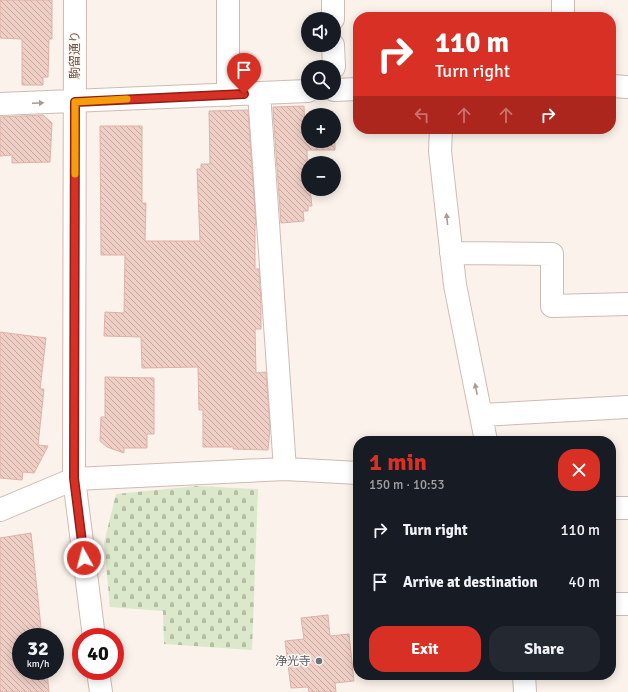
<!DOCTYPE html>
<html lang="en">
<head>
<meta charset="utf-8">
<style>
	:root { --surface:#171b24; --page:#242831; --text:#f1f3f6; --muted:#9ea1a6; --accent:#d93025 }
	body { margin:0; font-family:Signika,"Noto Sans JP",sans-serif; background:var(--page); color:var(--text); height:100vh; display:flex; flex-direction:column; font-size:15px; white-space:nowrap }
	* { box-sizing:border-box; margin:0 }
	p { font-size:13px; color:var(--muted) }
	.icon { flex:none; width:22px; height:22px; fill:none; stroke:currentColor; stroke-width:2; stroke-linecap:round; stroke-linejoin:round }
	.map { position:relative; flex:1; overflow:hidden }
	.sheet { position:absolute; left:353px; top:436px; width:263px; height:244px; display:flex; flex-direction:column; background:var(--surface); border-radius:16px; box-shadow:0 2px 10px #0003 }
	.sheet>* { flex:none }
	.hud { position:absolute; left:353px; top:12px; width:263px; height:122px; border-radius:16px; box-shadow:0 2px 10px #0003; background:#d93025; color:#fff; overflow:hidden }
	.buttons { position:absolute; left:301px; top:12px; display:grid; gap:8px }
	.buttons a { display:grid; place-items:center; width:40px; height:40px; border-radius:50%; background:var(--surface); box-shadow:0 2px 10px #0003; font-size:20px }
	.speed { position:absolute; left:12px; top:628px; display:flex; gap:8px; font-size:20px; font-weight:700; text-align:center }
	.speed>* { display:grid; place-content:center; width:52px; height:52px; border-radius:50%; background:var(--surface); box-shadow:0 2px 10px #0003; line-height:1 }
	.speed small { font-size:10px; font-weight:400 }
	.speed .limit { border:6px solid #d22; background:#fff; color:#111 }
	.pin { position:absolute; display:grid; place-items:center; width:34px; height:34px; color:#fff; margin:-41px -17px; border-radius:50% 50% 50% 0; rotate:-45deg; box-shadow:0 0 4px #0007 }
	.pin .icon { rotate:45deg }
	.me { position:absolute; width:44px; margin:-22px; rotate:353deg; stroke-linejoin:round; filter:drop-shadow(0 0 3px #0008) }
	.turn { display:flex; align-items:center; gap:14px; height:84px; padding:0 16px; font-size:18px }
	.turn .icon { width:52px; height:52px; stroke-width:2.5 }
	.turn b { display:block; font-size:28px; line-height:34px }
	.lanes { display:flex; align-items:center; height:38px; padding:0 16px; background:#0003; justify-content:center; gap:20px; direction:ltr }
	.lanes .off { opacity:.35 }
	.round { display:grid; place-items:center; flex:none; width:42px; height:42px; border-radius:16px; background:var(--page) }
	.summary { display:flex; align-items:center; justify-content:space-between; height:68px; padding:0 16px }
	h1 { font-size:24px; font-weight:800; line-height:30px; color:var(--accent) }
	.primary-button { display:flex; gap:8px; margin-top:auto; padding:8px 16px }
	.primary-button a { flex:1; height:46px; border-radius:16px; background:var(--accent); color:#fff; font-size:16px; font-weight:800; line-height:46px; text-align:center }
	.primary-button a+a { background:var(--page); color:var(--text) }
	ul { padding:0; list-style:none }
	li { display:flex; align-items:center; gap:12px; height:52px; padding:0 16px }
	li div { flex:1 }
	li b { display:block; font-size:15px }
	li em { font-style:normal }
	.map>svg:first-child { display:block }
	.cemetery { fill:url(#cemetery-stones) }
	.building { fill:url(#building-back-hatch); stroke:#dfb2a7 }
	.lines { fill:none; stroke-linecap:round; stroke-linejoin:round }
	.minor-casing { stroke:#cebbb4; stroke-width:24 }
	.minor { stroke:#fff; stroke-width:22 }
	.oneway { fill:#ac9a96 }
	.route-casing { stroke:#8d1f18; stroke-width:10 }
	.route { stroke:#d93025; stroke-width:7 }
	.slow { stroke:#f59e0b; stroke-width:7 }
	.worship-dot { fill:#6b7280; stroke:#fef6f1; stroke-width:1.5 }
	.labels { text-anchor:middle; stroke-width:3; stroke-linejoin:round; paint-order:stroke }
	.street-label { font-size:12px; fill:#745650; stroke:#fef6f1 }
	.worship-label { font-size:12px; fill:#5b616d; stroke:#fef6f1; text-anchor:end }
</style>
</head>
<body>
<div class="map">
<svg width="628" height="692" viewBox="0 0 628 692">
	<defs>
		<pattern id="cemetery-stones" width="16" height="16" patternUnits="userSpaceOnUse"><rect width="16" height="16" fill="#dbe8ca"/><path d="M2 7V4a2 2 0 0 1 4 0v3zM10 15v-3a2 2 0 0 1 4 0v3z" fill="#b6bfa6"/></pattern>
		<pattern id="building-back-hatch" width="6" height="6" patternUnits="userSpaceOnUse"><rect width="6" height="6" fill="#eecec5"/><path d="M-1 5l2 2M0 0l6 6M5-1l2 2" fill="none" stroke="#c5aaa2"/></pattern>
	</defs>
	<rect width="100%" height="100%" fill="#fbf2eb"/>
	<path class="cemetery" d="M197,486L258,489L252,650L164,644L163,611L110,607L104,543L116,494Z"/>
	<path class="building" d="M0,0H52V39H49L48,77H43V85H22V39L0,38Z
		M304,106L305,130H308V141H334V130H335V150H307L308,189H310L312,206H308V211H303L304,221L281,223L273,110V107Z
		M248,110L256,225H255V269H259L261,301V329H255L256,373L266,372L270,428L268,450L233,449V447H203V410H199L198,367L142,368L141,337L104,336L105,312L124,313L125,255H101L100,126H142V203H146L145,241H200L197,169H201V164H210L209,111Z
		M43,115L52,123L50,162L12,163V155L0,156V117Z
		M0,332L46,338L40,389H44L38,445L48,446L34,473L23,472L22,480L0,478Z
		M105,377L154,378V434H147V448H124V453L107,447L100,441L101,417H105Z
		M31,533L42,637H21V671H47L49,692H0V538Z
		M328,615L330,636L349,634L354,681L335,683L336,692H309L308,687L291,688L285,641L304,639L301,618Z"/>
	<g class="lines">
		<g class="minor-casing">
			<path id="minor" d="M75,0L74,479L94,637
				M228,0V95
				M333,0V19
				M563,17V0
				M333,45L334,67
				M611,86L628,87
				M334,90L358,89
				M259,93L285,469
				M0,104L308,91
				M441,129L440,151L455,285L486,441
				M451,253L552,254V306L628,304
				M481,415L628,407
				M611,508H628
				M0,510L74,479L285,469L358,473
				M611,604H628
				M98,671L101,692
				M524,675L525,692"/>
		</g>
		<use href="#minor" class="minor"/>
	</g>
	<defs><path id="oneway-solid" d="M-6-.8H1V-3.2L6.5 0L1 3.2V.8H-6Z"/></defs>
	<g class="oneway">
		<use href="#oneway-solid" transform="translate(38 103) rotate(-2)"/>
		<use href="#oneway-solid" transform="translate(447 219) rotate(-96)"/>
		<use href="#oneway-solid" transform="translate(476 389) rotate(-101)"/>
	</g>
	<g class="lines">
		<g class="route-casing">
			<path id="route" d="M84,558L74,478L75,102L244,94"/>
		</g>
		<use href="#route" class="route"/>
		<path class="slow" d="M75,174V102L127,99"/>
	</g>
	<circle class="worship-dot" cx="319" cy="661" r="4"/>
	<g class="labels">
		<g class="street-label">
			<text transform="translate(75 55) rotate(-90)" y="4">駒留通り</text>
		</g>
		<g class="worship-label">
			<text x="311" y="665">浄光寺</text>
		</g>
	</g>
</svg>
<div class="buttons">
<a><svg class="icon" aria-label="sound" viewBox="0 0 24 24"><path d="M4 9h4l5-4v14l-5-4H4zM17 9q2 3 0 6"/></svg></a>
<a><svg class="icon" aria-label="search" viewBox="0 0 24 24"><circle cx="10" cy="10" r="6"/><path d="M15 15l6 6"/></svg></a>
<a>+</a>
<a>−</a>
</div>
<div class="speed"><div>32<small>km/h</small></div><div class="limit">40</div></div>
<div class="pin" style="left:244px;top:94px;background:#d93025"><svg class="icon" aria-label="arrive" viewBox="0 0 24 24"><path d="M6 21V4h12l-3 4 3 4H6"/></svg></div>
<svg class="me" style="left:84px;top:558px" viewBox="-20 -20 40 40"><circle r="17" fill="#d93025" stroke="#fff" stroke-width="3"/><path d="M0-11L8 9 0 5-8 9z" fill="#fff"/></svg>
<div class="hud">
<div class="turn"><svg class="icon" aria-label="right" viewBox="0 0 24 24"><path d="M7 20v-9h11M14 6l5 5-5 5"/></svg><div><b>110 m</b>Turn right</div></div>
<div class="lanes"><svg class="icon off" aria-label="left" viewBox="0 0 24 24"><path d="M17 20v-9H6M10 6l-5 5 5 5"/></svg><svg class="icon off" aria-label="ahead" viewBox="0 0 24 24"><path d="M12 20V5M6 11l6-6 6 6"/></svg><svg class="icon off" aria-label="ahead" viewBox="0 0 24 24"><path d="M12 20V5M6 11l6-6 6 6"/></svg><svg class="icon" aria-label="right" viewBox="0 0 24 24"><path d="M7 20v-9h11M14 6l5 5-5 5"/></svg></div>
</div>
<section class="sheet">
<div class="summary"><div><h1>1 min</h1><p>150 m · 10:53</p></div><a class="round" style="background:#d93025;color:#fff"><svg class="icon" aria-label="close" viewBox="0 0 24 24"><path d="M6 6l12 12M18 6L6 18"/></svg></a></div>
<ul>
<li><svg class="icon" aria-label="right" viewBox="0 0 24 24"><path d="M7 20v-9h11M14 6l5 5-5 5"/></svg><div><b>Turn right</b></div><em>110 m</em></li>
<li><svg class="icon" aria-label="arrive" viewBox="0 0 24 24"><path d="M6 21V4h12l-3 4 3 4H6"/></svg><div><b>Arrive at destination</b></div><em>40 m</em></li>
</ul>
<div class="primary-button"><a>Exit</a><a>Share</a></div>
</section>
</div>
</body>
</html>
